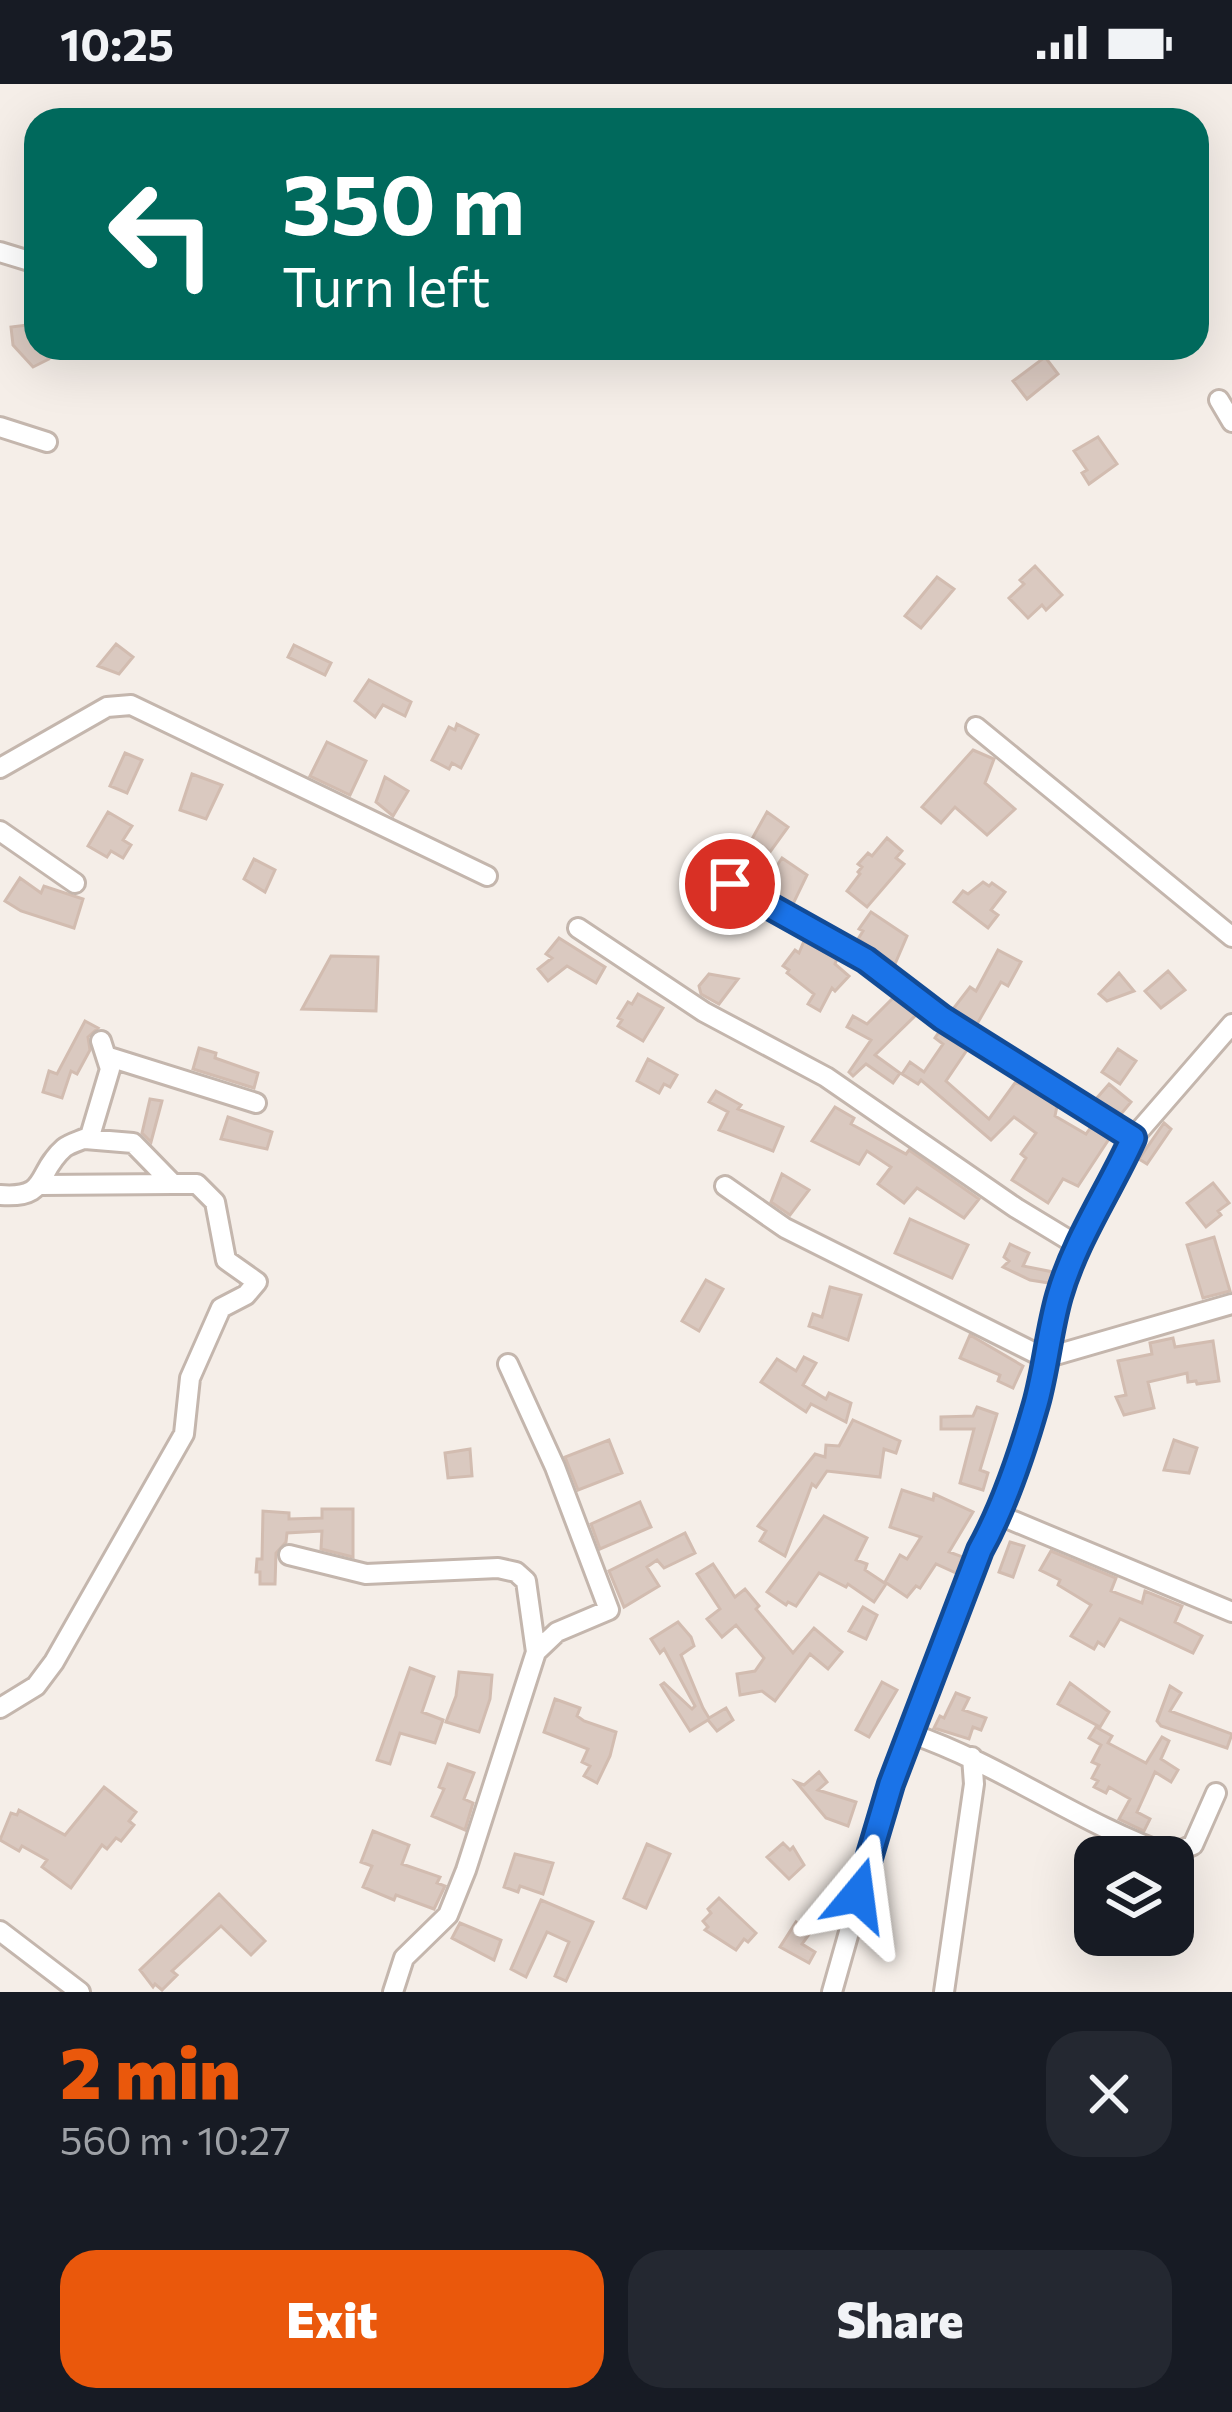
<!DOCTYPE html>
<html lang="en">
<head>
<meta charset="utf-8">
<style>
	:root { --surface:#171b24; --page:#242831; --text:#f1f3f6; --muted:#9ea1a6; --accent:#ea580c }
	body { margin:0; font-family:Commissioner,sans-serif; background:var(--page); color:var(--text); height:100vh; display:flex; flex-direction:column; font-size:45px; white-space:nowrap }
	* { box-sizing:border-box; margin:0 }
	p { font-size:39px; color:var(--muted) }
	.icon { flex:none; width:66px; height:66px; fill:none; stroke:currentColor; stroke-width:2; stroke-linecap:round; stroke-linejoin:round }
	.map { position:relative; height:1908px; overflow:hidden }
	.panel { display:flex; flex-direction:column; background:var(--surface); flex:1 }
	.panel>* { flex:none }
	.top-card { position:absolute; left:24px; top:24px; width:1185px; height:252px; border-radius:36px; box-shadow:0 12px 48px #0002; background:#00695c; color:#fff; overflow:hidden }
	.fabs { position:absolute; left:1074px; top:1752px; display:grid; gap:24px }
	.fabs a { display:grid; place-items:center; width:120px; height:120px; border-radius:24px; background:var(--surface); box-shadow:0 12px 48px #0002; font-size:60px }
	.pin { position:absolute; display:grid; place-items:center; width:102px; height:102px; color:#fff; margin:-51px; border:6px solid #fff; border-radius:50%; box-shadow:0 3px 12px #0007 }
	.me { position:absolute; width:132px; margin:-66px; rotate:16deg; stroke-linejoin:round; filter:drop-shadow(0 0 9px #0008) }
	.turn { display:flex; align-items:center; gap:42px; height:252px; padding:0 60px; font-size:54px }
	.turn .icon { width:156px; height:156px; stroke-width:2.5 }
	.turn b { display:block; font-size:84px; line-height:102px }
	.round { display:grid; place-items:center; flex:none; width:126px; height:126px; border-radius:36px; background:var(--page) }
	.headline { display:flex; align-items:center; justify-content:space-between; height:204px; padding:0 60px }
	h1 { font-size:72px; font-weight:800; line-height:90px; color:var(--accent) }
	.primary-button { display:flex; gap:24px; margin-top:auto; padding:24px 60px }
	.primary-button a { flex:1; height:138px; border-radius:36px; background:var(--accent); color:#fff; font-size:48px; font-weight:800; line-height:138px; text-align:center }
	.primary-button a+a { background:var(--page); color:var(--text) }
	.status { display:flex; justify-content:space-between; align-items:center; height:84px; padding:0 60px; background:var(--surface); direction:ltr }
	.status svg { height:33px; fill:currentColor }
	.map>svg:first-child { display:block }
	.building { fill:#dac9c0; stroke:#d2bcb0; stroke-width:3 }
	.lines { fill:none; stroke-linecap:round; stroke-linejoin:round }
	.minor-casing { stroke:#c4b6ad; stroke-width:24 }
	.minor { stroke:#fff; stroke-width:18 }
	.route-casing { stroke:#114b97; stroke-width:30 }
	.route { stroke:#1a73e8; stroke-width:21 }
</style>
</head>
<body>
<div class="status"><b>10:25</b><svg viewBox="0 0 49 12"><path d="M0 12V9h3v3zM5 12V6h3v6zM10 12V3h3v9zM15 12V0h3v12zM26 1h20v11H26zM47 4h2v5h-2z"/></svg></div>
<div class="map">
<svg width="1232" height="1908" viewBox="0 0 1232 1908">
	<rect width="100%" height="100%" fill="#f5eee8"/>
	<path class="building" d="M36,240V264H54L49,275L33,283L13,261L11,243Z
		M1045,273L1058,290L1027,315L1013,297Z
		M1098,353L1117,380L1089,400L1082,389L1087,386L1074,367Z
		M1035,482L1062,511L1046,526L1042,521L1028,534L1009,514L1024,500L1020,496Z
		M937,493L954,505L921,544L905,532Z
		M116,560L133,573L119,590L98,582Z
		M294,561L331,579L325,591L288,573Z
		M369,596L411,618L405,632L383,621L375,633L355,617Z
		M457,640L478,651L461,684L452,679L449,685L432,676L449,643L455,646Z
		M327,658L366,677L350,711L310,692Z
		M973,666L994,675L985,699L1015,725L987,751L955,723L941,739L922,723Z
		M125,669L142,676L127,709L110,702Z
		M192,690L222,701L206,735L180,726Z
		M385,693L408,707L393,732L376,718Z
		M108,728L132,742L123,756L131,761L123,774L111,767L107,773L88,762Z
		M767,728L788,743L770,768L752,755Z
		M887,754L902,767L896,774L904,780L867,823L847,807L860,790L858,788L862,783L858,780L868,769L872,772Z
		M782,774L807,791L793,820L763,803Z
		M254,775L275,786L265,808L244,795Z
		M20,794L41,809L44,802L83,815L74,844L21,827L5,817Z
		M983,798L989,802L992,799L1005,808L991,826L998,831L988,844L954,818L963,807L968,810Z
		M871,828L907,852L895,880L858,855L863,847L859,845Z
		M559,854L605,883L596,899L567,882L548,897L538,885L552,874L546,870Z
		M804,857L837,875L835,880L849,892L835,907L832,904L820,927L808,920L814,910L787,889L789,886L783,882L795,866L799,869Z
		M998,866L1021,878L1008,902L1001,898L977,940L953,925L970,903L976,907Z
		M331,872L378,873L376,927L302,925Z
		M1168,887L1185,906L1161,924L1145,907Z
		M1119,889L1134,907L1107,917L1099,910Z
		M709,890L738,895L719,920L701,910L699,902Z
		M638,910L663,924L643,957L618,942L622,936L618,934L628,918L632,920Z
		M893,914L916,931L875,971L900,989L893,999L866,980L853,992L849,988L871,956L847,943L853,932L867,940Z
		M85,937L98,944L88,953L90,966L77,990L71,987L62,1014L43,1008L49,987L57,990Z
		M939,948L967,966L946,997L989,1035L1015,999L1021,1000L1057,1022L1055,1032L1086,1050L1091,1043L1109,1055L1078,1102L1063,1095L1048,1119L1012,1096L1026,1074L1021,1070L1036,1049L1014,1033L991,1056L921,996L918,1000L902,990L910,978L924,988L943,960L935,954Z
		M199,964L216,969L215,974L258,989L254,1004L193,985Z
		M1118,965L1136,977L1120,1000L1102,988Z
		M648,975L677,991L670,1003L664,1000L659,1009L637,997Z
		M1109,1000L1131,1018L1121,1030L1096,1015Z
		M716,1007L741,1021L738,1025L783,1043L773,1067L719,1046L728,1028L709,1018Z
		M150,1015L162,1017L151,1058L142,1049Z
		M835,1023L854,1034L851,1040L906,1070L909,1066L979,1115L964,1134L917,1104L904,1119L878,1100L891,1083L867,1067L859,1080L812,1057Z
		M228,1033L272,1048L267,1065L221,1055Z
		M1164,1039L1171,1045L1147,1080L1139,1075Z
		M782,1090L809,1106L790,1131L771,1118Z
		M1213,1099L1229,1119L1218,1127L1221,1131L1206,1143L1187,1119Z
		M910,1135L968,1161L952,1194L895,1169Z
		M1214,1153L1230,1207L1203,1214L1187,1161Z
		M1010,1160L1029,1169L1023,1182L1053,1188L1049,1199L1030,1196L1003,1183L1009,1177L1004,1173Z
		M706,1196L723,1205L699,1247L682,1237Z
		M830,1203L861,1211L848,1256L809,1242L813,1230L822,1233Z
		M970,1251L1023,1282L1013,1304L998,1297L1000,1291L960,1274Z
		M1173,1254L1175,1263L1213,1257L1219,1297L1197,1300L1196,1297L1188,1298L1187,1289L1148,1298L1154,1324L1124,1331L1116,1313L1126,1311L1118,1277L1152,1270L1150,1259Z
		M804,1273L816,1279L803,1301L826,1315L829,1309L851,1319L846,1338L811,1320L806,1328L761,1298L777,1275L796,1287Z
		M977,1323L997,1330L980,1386L988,1389L983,1406L960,1399L974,1345H941V1333L973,1332Z
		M853,1336L900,1357L896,1369L884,1365L880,1393L827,1387L816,1403L812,1400L785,1472L760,1457L766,1447L758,1442L815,1370L825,1373L826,1361L839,1362Z
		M609,1356L622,1389L578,1406L565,1373Z
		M1174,1356L1197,1364L1189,1389L1164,1386Z
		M470,1365L472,1392L448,1394L445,1369Z
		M902,1406L933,1416L934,1410L973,1428L949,1468L963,1473L956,1489L936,1480L920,1504L916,1502L907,1513L885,1498L900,1471L907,1475L921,1453L890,1443Z
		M640,1418L651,1443L600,1465L591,1440Z
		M322,1425H353V1473L321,1465L322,1447L287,1449L286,1458L276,1469L275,1500H260V1488H256L257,1475H262L263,1427L289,1429V1435L322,1434Z
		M824,1432L867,1454L856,1476L867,1480L865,1486L886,1500L874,1518L848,1500L846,1503L819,1489L796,1522L788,1518L786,1521L767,1508Z
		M685,1449L695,1469L664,1484L657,1476L647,1483L659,1502L624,1523L609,1487Z
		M1010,1458L1024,1462L1013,1493L999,1488Z
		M1051,1467L1116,1494L1111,1507L1142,1519L1145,1507L1182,1522L1175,1538L1202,1552L1193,1569L1120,1535L1104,1562L1098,1558L1094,1565L1071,1552L1091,1521L1058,1501L1060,1496L1040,1486Z
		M713,1480L735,1513L745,1505L759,1522L756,1525L793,1569L814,1544L842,1568L828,1585L810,1570L775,1617L762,1607L740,1611L737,1590L755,1587L764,1574L736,1541L722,1553L707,1535L720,1525L697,1490Z
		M863,1523L877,1531L866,1555L849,1547Z
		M678,1538L691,1553L694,1562L681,1571L703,1624L709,1634L726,1624L733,1636L717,1647L708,1636L690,1647L661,1601L664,1599L692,1625L695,1622L664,1565L660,1569L651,1555Z
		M410,1584L434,1593L422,1628L443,1636L435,1659L400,1649L390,1680L377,1676Z
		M459,1588L492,1591L490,1615L479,1648L446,1638L456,1612Z
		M882,1598L897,1606L869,1653L856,1646Z
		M1070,1599L1109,1628L1100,1643L1058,1620Z
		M1170,1602L1181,1609L1170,1627L1232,1650L1227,1664L1161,1642L1157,1637Z
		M956,1609L969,1614L963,1626L986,1634L981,1646L973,1643L969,1655L934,1644L940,1632L944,1634Z
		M555,1615L580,1624L577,1632L584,1637L616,1648L610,1672L597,1699L584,1692L590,1682L582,1678L588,1665L544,1648Z
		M1096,1643L1112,1652L1108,1659L1146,1679L1162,1653L1169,1657L1161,1675L1178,1686L1171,1698L1155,1688L1137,1728L1150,1735L1144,1747L1119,1735L1130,1715L1109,1703L1106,1709L1094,1703L1098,1697L1092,1694L1099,1681L1092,1678L1101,1661L1089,1654Z
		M448,1680L474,1689L464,1715L473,1719L465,1746L432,1732L444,1705L439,1703Z
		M819,1688L827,1698L818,1706L856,1718L848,1742L826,1734L796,1698L804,1701Z
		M104,1703L136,1728L129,1737L134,1741L121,1757L116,1754L107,1765L102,1761L71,1804L42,1783L47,1776L22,1762L19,1767L0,1756L11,1729L17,1731L19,1726L65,1751Z
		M373,1747L409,1761L402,1780L440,1793L437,1799L445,1802L434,1825L396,1811L394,1816L363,1803L372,1782L361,1778Z
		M783,1759L790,1766L793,1763L804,1781L789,1795L767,1773Z
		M647,1760L670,1770L646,1824L624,1814Z
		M515,1770L553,1779L543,1810L520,1802L518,1808L504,1803Z
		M219,1810L265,1857L251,1871L221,1842L172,1887L177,1891L162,1906L155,1900L153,1903L140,1886Z
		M719,1814L756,1849L748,1858L744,1855L736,1866L705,1846L708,1843L703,1837L711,1829L708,1825Z
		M541,1816L593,1838L566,1897L555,1892L569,1858L547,1848L526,1893L511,1885Z
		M796,1838L810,1849L802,1860L815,1868L809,1879L780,1863Z
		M460,1839L501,1856L494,1876L452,1854Z"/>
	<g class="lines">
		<g class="minor-casing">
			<path id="minor" d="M0,168L36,179
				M1219,316L1232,338
				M0,343L47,358
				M976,643L1232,853
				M0,684L107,623L131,621L487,792
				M0,747L75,799
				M730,800L866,876L942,934L1133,1054
				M578,844L704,928L826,993L1016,1124L1077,1161
				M106,972L256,1019
				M41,1101L173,1100L133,1059L85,1055
				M725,1102L785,1144L1045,1274L1232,1220
				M0,1111C50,1115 35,1089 64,1064C70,1059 83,1056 90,1052L110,985L101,957
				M508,1280L555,1383L609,1526L557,1548L536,1568
				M999,1431L1232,1528
				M289,1471L366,1490L498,1484L516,1488L526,1497L536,1568L466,1786L448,1831L404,1874L393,1908
				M0,1624L36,1602L54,1578L184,1350L190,1294L221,1224L246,1211L257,1198L226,1176L215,1118L197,1100H173
				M912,1650C1002,1681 1080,1740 1170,1771L1193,1761L1216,1709
				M0,1847L80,1908
				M832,1908L891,1700L980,1465L999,1431L1036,1319L1059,1211L1077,1161L1110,1106L1133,1054L1232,940
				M944,1908L974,1700L972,1673"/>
		</g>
		<use href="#minor" class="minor"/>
	</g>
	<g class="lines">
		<g class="route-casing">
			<path id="route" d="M730,800L866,876L942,934L1133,1054C1109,1107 1075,1156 1059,1212C1049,1247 1046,1284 1036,1320C1022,1369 1005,1421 980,1466L891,1700L858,1811"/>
		</g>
		<use href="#route" class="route"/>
	</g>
</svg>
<div class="fabs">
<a><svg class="icon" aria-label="layers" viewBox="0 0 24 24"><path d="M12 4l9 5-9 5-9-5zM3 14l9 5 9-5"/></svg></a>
</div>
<div class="pin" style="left:730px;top:800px;background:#d93025"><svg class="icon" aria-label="arrive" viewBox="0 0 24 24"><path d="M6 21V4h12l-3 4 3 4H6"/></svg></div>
<svg class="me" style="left:858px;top:1811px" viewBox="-20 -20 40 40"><path d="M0-17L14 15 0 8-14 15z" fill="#1a73e8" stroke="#fff" stroke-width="4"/></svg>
<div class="top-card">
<div class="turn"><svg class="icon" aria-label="left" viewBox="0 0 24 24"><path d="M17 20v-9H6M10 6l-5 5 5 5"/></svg><div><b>350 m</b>Turn left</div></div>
</div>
</div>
<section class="panel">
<div class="headline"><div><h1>2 min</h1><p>560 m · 10:27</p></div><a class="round"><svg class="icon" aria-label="close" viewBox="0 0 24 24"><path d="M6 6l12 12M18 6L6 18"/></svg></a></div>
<div class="primary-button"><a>Exit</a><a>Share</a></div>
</section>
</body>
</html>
